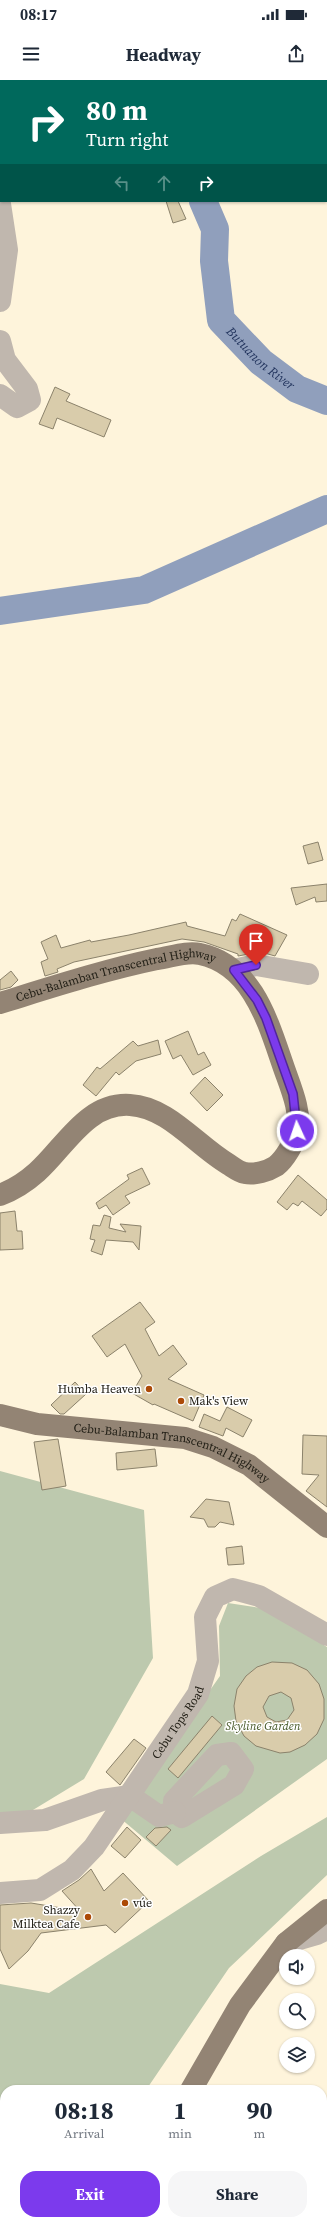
<!DOCTYPE html>
<html lang="en">
<head>
<meta charset="utf-8">
<style>
	:root { --surface:#fff; --page:#f6f6f7; --text:#1f2937; --muted:#747a83; --accent:#7c3aed }
	body { margin:0; font-family:"Source Serif 4",serif; background:var(--page); color:var(--text); height:100vh; display:flex; flex-direction:column; font-size:15px; white-space:nowrap }
	* { box-sizing:border-box; margin:0 }
	p { font-size:13px; color:var(--muted) }
	.icon { flex:none; width:22px; height:22px; fill:none; stroke:currentColor; stroke-width:2; stroke-linecap:round; stroke-linejoin:round }
	.map { position:relative; flex:1; overflow:hidden }
	.details { position:absolute; left:0px; top:2005px; width:327px; height:140px; display:flex; flex-direction:column; background:var(--surface); border-radius:16px 16px 0 0; box-shadow:0 1px 3px #0004 }
	.details>* { flex:none }
	.top-card { position:absolute; left:0px; top:0px; width:327px; height:122px; box-shadow:0 1px 3px #0004; background:#00695c; color:#fff; overflow:hidden }
	.fabs { position:absolute; left:279px; top:1869px; display:grid; gap:8px }
	.fabs a { display:grid; place-items:center; width:36px; height:36px; border-radius:50%; background:var(--surface); box-shadow:0 1px 3px #0004; font-size:20px }
	.pin { position:absolute; display:grid; place-items:center; width:34px; height:34px; color:#fff; margin:-41px -17px; border-radius:50% 50% 50% 0; rotate:-45deg; box-shadow:0 0 4px #0007 }
	.pin .icon { rotate:45deg }
	.me { position:absolute; width:44px; margin:-22px; rotate:357deg; stroke-linejoin:round; filter:drop-shadow(0 0 3px #0008) }
	.turn { display:flex; align-items:center; gap:14px; height:84px; padding:0 20px; font-size:18px }
	.turn .icon { width:52px; height:52px; stroke-width:2.5 }
	.turn b { display:block; font-size:28px; line-height:34px }
	.lanes { display:flex; align-items:center; height:38px; padding:0 20px; background:#0003; justify-content:center; gap:20px; direction:ltr }
	.lanes .off { opacity:.35 }
	.eta { display:flex; justify-content:space-evenly; align-items:center; height:68px; text-align:center }
	.eta b { font-size:24px; font-weight:700; line-height:28px }
	.button { display:flex; gap:8px; margin-top:auto; padding:8px 20px }
	.button a { flex:1; height:46px; border-radius:16px; background:var(--accent); color:#fff; font-size:16px; font-weight:700; line-height:46px; text-align:center }
	.button a+a { background:var(--page); color:var(--text) }
	.status { display:flex; justify-content:space-between; align-items:center; height:28px; padding:0 20px; background:var(--surface); direction:ltr }
	.status svg { height:11px; fill:currentColor }
	header { display:flex; justify-content:space-between; align-items:center; height:52px; padding:0 20px; background:var(--surface); font-size:18px; font-weight:700 }
	.map>svg:first-child { display:block }
	.green { fill:#bdc9ae }
	.lines { fill:none; stroke-linecap:round; stroke-linejoin:round }
	.river { stroke:#909fbc; stroke-width:28 }
	.building { fill:#d9ccab; stroke:#8b826b; fill-rule:evenodd }
	.minor { stroke:#c0b7ae; stroke-width:22 }
	.major { stroke:#938474; stroke-width:22 }
	.route-casing { stroke:#51269a; stroke-width:10 }
	.route { stroke:#7c3aed; stroke-width:7 }
	.poi-dot { fill:#ac4a07; stroke:#fff; stroke-width:1.5 }
	.labels { text-anchor:middle; stroke-width:3; stroke-linejoin:round; paint-order:stroke }
	.street-label { font-size:12px; fill:#232017; stroke:#fff }
	.poi-label { font-size:12px; fill:#232017; stroke:#fff; text-anchor:end }
	.park-label { font-size:12px; font-style:italic; fill:#465827; stroke:#fff }
	.water-label { font-size:13px; font-style:italic; fill:#24365f; stroke:#fff }
</style>
</head>
<body>
<div class="status"><b>08:17</b><svg viewBox="0 0 49 12"><path d="M0 12V9h3v3zM5 12V6h3v6zM10 12V3h3v9zM15 12V0h3v12zM26 1h20v11H26zM47 4h2v5h-2z"/></svg></div>
<header><svg class="icon" aria-label="menu" viewBox="0 0 24 24"><path d="M4 6h16M4 12h16M4 18h16"/></svg>Headway<svg class="icon" aria-label="share" viewBox="0 0 24 24"><path d="M12 15V3M7 8l5-5 5 5M5 13v7h14v-7"/></svg></header>
<div class="map">
<svg width="327" height="2145" viewBox="0 0 327 2145">
	<rect width="100%" height="100%" fill="#fef4db"/>
	<path class="green" d="M0,1391L144,1430L153,1578L84,1699L0,1750Z
		M228,1523L267,1529L327,1567V1679L177,1786L120,1738L220,1596L219,1546Z
		M327,1737V1795L229,1888L146,2010H5V2140H59L55,2145H0V1904L49,1913L261,1776Z"/>
	<g class="lines">
		<g class="river">
			<path d="M123,0V1"/>
			<path id="s1" d="M203,121L215,149L214,181L221,240L261,282L297,309L327,321"/>
			<path d="M0,531L144,510L327,429"/>
		</g>
	</g>
	<path class="building" d="M166,121H178L186,139L173,143Z
		M55,307L70,314L66,321L111,340L104,357L57,338L53,349L39,344Z
		M318,762L323,780L308,784L303,766Z
		M327,804V821L316,822L315,817L296,825L291,808Z
		M240,834L287,855L275,876L254,870V873L238,876V874L204,862L182,859L74,882L57,889L58,892L45,896L41,882L48,879L41,862L56,855L61,868L90,860L91,862L129,855L186,842L187,846L225,856L232,839L236,841Z
		M11,891L18,900L11,907L0,910V900Z
		M188,951L198,975L204,972L211,985L193,995L181,975L173,979L165,961Z
		M158,960L161,974L136,981L119,995L116,992L96,1016L83,1005L97,987L100,989L133,961L138,966Z
		M205,997L223,1015L207,1031L190,1013Z
		M142,1088L150,1104L125,1116L130,1123L113,1135L106,1125L99,1129L96,1123L129,1099L127,1095Z
		M298,1095L327,1120V1129L321,1136L302,1121L298,1126L293,1123L287,1130L277,1122Z
		M15,1131L17,1151H22L23,1169L0,1170V1133Z
		M104,1135L111,1137L109,1148L126,1152L120,1144L141,1146L139,1170L133,1162L106,1160L102,1175L91,1171L95,1160L90,1159L93,1145L100,1146Z
		M140,1222L155,1242L145,1249L159,1276L173,1265L187,1284L168,1299L204,1315L193,1341L154,1324L153,1325L132,1313L142,1296L125,1264L107,1277L92,1256Z
		M75,1302L86,1314L64,1334H60L51,1325Z
		M227,1327L252,1340L243,1357L226,1348L223,1356L199,1347L204,1334L220,1341Z
		M303,1355L327,1356V1427L306,1411L319,1395L302,1394Z
		M58,1359L66,1406L42,1410L34,1362Z
		M155,1369L157,1386L117,1390L116,1373Z
		M206,1419L229,1422L234,1445L220,1442L215,1447H208L204,1439L190,1437Z
		M242,1466L244,1484L228,1485L226,1468Z
		M272,1582L292,1583L307,1590L319,1604L324,1619V1639L317,1654L305,1665L290,1672L280,1673L256,1666L244,1656L236,1641L234,1626L237,1609L246,1596L257,1587ZM281,1612L291,1618L294,1630L287,1640L276,1642L267,1637L263,1627L269,1616Z
		M212,1636L222,1645L178,1698L168,1689Z
		M134,1659L146,1668L120,1705L106,1692Z
		M127,1747L141,1760L125,1778L111,1766Z
		M167,1747L171,1750L156,1766L146,1757L155,1748Z
		M91,1789L104,1811L123,1793L149,1821L115,1853L106,1845L41,1853L28,1871L9,1889L0,1869V1825L31,1823L80,1831L62,1811L79,1800Z"/>
	<g class="lines">
		<g class="minor">
			<path d="M0,124L7,170L0,221"/>
			<path d="M0,261L5,280L27,309L30,320L17,327L0,315"/>
			<path d="M234,890L256,885L308,894"/>
			<path d="M231,1673L243,1689L234,1705L182,1737L175,1732L174,1721L217,1675Z"/>
			<path d="M0,1743L45,1740L102,1720L130,1716L159,1736L175,1732"/>
			<path id="s2" d="M0,1813L40,1810L72,1790L94,1767L198,1614L208,1581L205,1537L215,1517L233,1509L259,1516L327,1555"/>
			<path d="M286,1863L317,1854L327,1849"/>
		</g>
		<g class="major">
			<path id="s3" d="M0,923C52,907 104,890 157,879C171,877 187,871 200,874C254,885 269,946 285,991C291,1008 302,1034 297,1052C294,1063 285,1079 276,1086C268,1091 255,1095 245,1093C239,1092 233,1087 228,1084C196,1065 168,1027 130,1025C87,1022 65,1067 37,1092C27,1101 13,1110 0,1115"/>
			<path id="s4" d="M0,1335L37,1344L185,1358L213,1367L249,1385L327,1447"/>
			<path d="M191,2010L240,1925L286,1863L327,1830"/>
			<path d="M117,2145L120,2140"/>
		</g>
	</g>
	<g class="lines">
		<g class="route-casing">
			<path id="route" d="M256,885L234,890L257,920L266,938L293,1014L297,1051"/>
		</g>
		<use href="#route" class="route"/>
	</g>
	<g class="poi-dot">
		<circle cx="149" cy="1309" r="4"/>
		<circle cx="181" cy="1321" r="4"/>
		<circle cx="125" cy="1823" r="4"/>
		<circle cx="88" cy="1837" r="4"/>
	</g>
	<g class="labels">
		<g class="street-label">
			<text dy="4" stroke="none"><textPath href="#s3" startOffset="120">Cebu-Balamban Transcentral Highway</textPath></text>
			<text dy="4" stroke="none"><textPath href="#s4" startOffset="178">Cebu-Balamban Transcentral Highway</textPath></text>
			<text dy="4" stroke="none"><textPath href="#s2" startOffset="260">Cebu Tops Road</textPath></text>
		</g>
		<g class="poi-label">
			<text x="141" y="1313">Humba Heaven</text>
			<text x="189" y="1325" text-anchor="start">Mak's View</text>
			<text x="133" y="1827" text-anchor="start">vúe</text>
			<text x="80" y="1834">Shazzy<tspan x="80" dy="14">Milktea Cafe</tspan></text>
		</g>
		<g class="park-label">
			<text x="263" y="1650">Skyline Garden</text>
		</g>
		<g class="water-label">
			<text dy="5" stroke="none"><textPath href="#s1" startOffset="177">Butuanon River</textPath></text>
		</g>
	</g>
</svg>
<div class="fabs">
<a><svg class="icon" aria-label="sound" viewBox="0 0 24 24"><path d="M4 9h4l5-4v14l-5-4H4zM17 9q2 3 0 6"/></svg></a>
<a><svg class="icon" aria-label="search" viewBox="0 0 24 24"><circle cx="10" cy="10" r="6"/><path d="M15 15l6 6"/></svg></a>
<a><svg class="icon" aria-label="layers" viewBox="0 0 24 24"><path d="M12 4l9 5-9 5-9-5zM3 14l9 5 9-5"/></svg></a>
</div>
<div class="pin" style="left:256px;top:885px;background:#d93025"><svg class="icon" aria-label="arrive" viewBox="0 0 24 24"><path d="M6 21V4h12l-3 4 3 4H6"/></svg></div>
<svg class="me" style="left:297px;top:1051px" viewBox="-20 -20 40 40"><circle r="17" fill="#7c3aed" stroke="#fff" stroke-width="3"/><path d="M0-11L8 9 0 5-8 9z" fill="#fff"/></svg>
<div class="top-card">
<div class="turn"><svg class="icon" aria-label="right" viewBox="0 0 24 24"><path d="M7 20v-9h11M14 6l5 5-5 5"/></svg><div><b>80 m</b>Turn right</div></div>
<div class="lanes"><svg class="icon off" aria-label="left" viewBox="0 0 24 24"><path d="M17 20v-9H6M10 6l-5 5 5 5"/></svg><svg class="icon off" aria-label="ahead" viewBox="0 0 24 24"><path d="M12 20V5M6 11l6-6 6 6"/></svg><svg class="icon" aria-label="right" viewBox="0 0 24 24"><path d="M7 20v-9h11M14 6l5 5-5 5"/></svg></div>
</div>
<section class="details">
<div class="eta">
<div><b>08:18</b><p>Arrival</p></div>
<div><b>1</b><p>min</p></div>
<div><b>90</b><p>m</p></div>
</div>
<div class="button"><a>Exit</a><a>Share</a></div>
</section>
</div>
</body>
</html>
